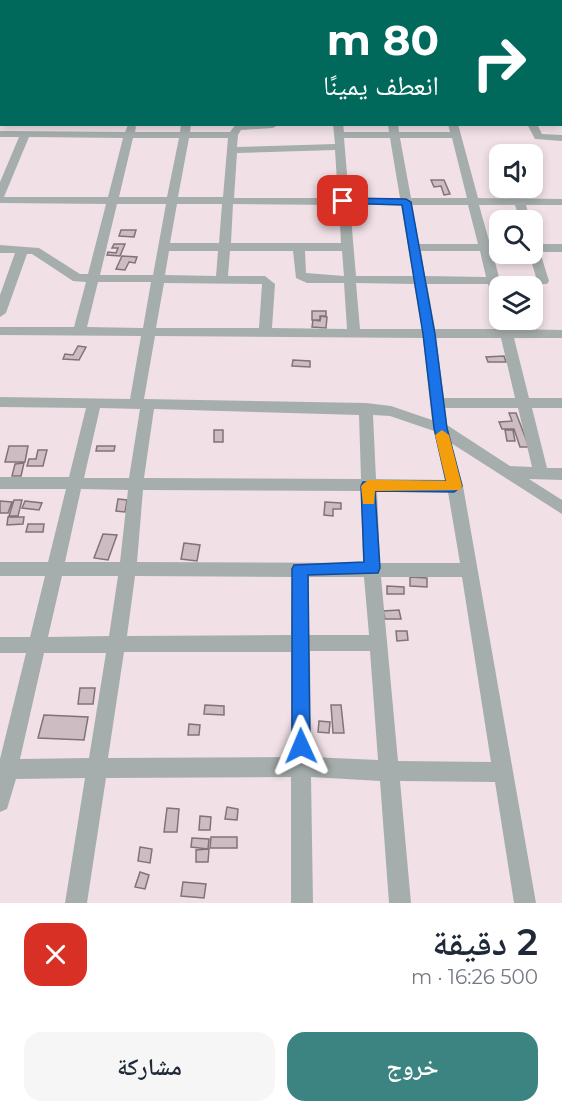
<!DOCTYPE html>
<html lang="ar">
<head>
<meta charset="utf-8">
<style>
	:root { --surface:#fff; --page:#f6f6f7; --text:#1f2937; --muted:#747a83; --accent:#3c8482 }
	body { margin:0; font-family:Montserrat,"Noto Naskh Arabic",sans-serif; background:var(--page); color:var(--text); direction:rtl; height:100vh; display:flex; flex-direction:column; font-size:22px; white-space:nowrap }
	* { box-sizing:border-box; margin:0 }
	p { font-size:20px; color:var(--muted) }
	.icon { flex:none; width:33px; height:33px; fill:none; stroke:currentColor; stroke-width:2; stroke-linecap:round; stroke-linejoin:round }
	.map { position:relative; height:903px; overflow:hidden; direction:ltr }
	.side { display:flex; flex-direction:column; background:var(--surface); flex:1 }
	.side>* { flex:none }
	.top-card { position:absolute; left:0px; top:0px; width:562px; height:126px; box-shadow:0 3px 9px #0003; direction:rtl; background:#00695c; color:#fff; overflow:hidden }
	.fabs { position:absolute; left:489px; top:144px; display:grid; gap:12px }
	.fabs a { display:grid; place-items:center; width:54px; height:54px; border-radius:12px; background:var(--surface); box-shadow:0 3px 9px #0003; font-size:30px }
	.pin { position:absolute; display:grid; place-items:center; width:51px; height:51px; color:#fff; margin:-26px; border-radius:12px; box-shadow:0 3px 9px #0006 }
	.me { position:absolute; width:66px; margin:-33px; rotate:359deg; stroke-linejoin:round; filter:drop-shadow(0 0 4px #0008) }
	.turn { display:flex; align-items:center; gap:21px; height:126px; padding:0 24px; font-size:27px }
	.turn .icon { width:78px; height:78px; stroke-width:2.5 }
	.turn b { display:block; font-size:42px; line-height:51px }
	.round { display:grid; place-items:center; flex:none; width:63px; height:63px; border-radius:18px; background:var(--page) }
	.overview { display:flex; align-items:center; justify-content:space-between; height:102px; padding:0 24px }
	h1 { font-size:36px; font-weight:600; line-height:45px }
	.button { display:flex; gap:12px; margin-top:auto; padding:12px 24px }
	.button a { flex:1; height:69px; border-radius:18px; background:var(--accent); color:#fff; font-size:24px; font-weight:600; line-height:69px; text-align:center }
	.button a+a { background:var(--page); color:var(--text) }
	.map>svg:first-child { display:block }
	.building { fill:#cdbdc3; stroke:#817378; stroke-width:1.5 }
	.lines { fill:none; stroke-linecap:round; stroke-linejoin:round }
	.minor { fill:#a6aead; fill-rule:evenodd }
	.route { fill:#1a73e8; stroke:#114b97; stroke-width:1.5 }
	.slow { fill:#f59e0b }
</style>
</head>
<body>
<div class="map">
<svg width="562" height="903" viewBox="0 0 562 903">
	<rect width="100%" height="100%" fill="#f1e1e7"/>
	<path class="building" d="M431,180H444L450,194L444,195L441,186L434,187Z
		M121,230H136L134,237L119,236Z
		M114,244H125L120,256L107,255L108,252L116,253L118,248H112Z
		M122,256L137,257L135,263L129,262L125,270L116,269Z
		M312,311H326V316H320V320H312Z
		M321,316L327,317L326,328L312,327L313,320L320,321Z
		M78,346L86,347L79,360L63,359L65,354L73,355Z
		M504,356L506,362H488L486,357Z
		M293,360L310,361V367L292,366Z
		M509,413H516L529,447H520L514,429H502L499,422L512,421Z
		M214,430H223V442H214Z
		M505,430H513L515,441H507Z
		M9,446H28L25,462H5Z
		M97,446H115L114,451H96Z
		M38,450H47L43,466H27L29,459H36Z
		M24,463L21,476H12L15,464Z
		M118,499L127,500L125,512L116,511Z
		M14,500H22L18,516H9Z
		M0,501L12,502L8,513H0Z
		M25,501L42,503L39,510L22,508Z
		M325,502L341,503V509H333V516L324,515Z
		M8,517H24L23,524L7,525Z
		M28,524H44L43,532H26Z
		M103,534L117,535L108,560L94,558Z
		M184,543L200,545L197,561L181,559Z
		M410,577L427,578V587L410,586Z
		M387,586L404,587V594H387Z
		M399,610L401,619H385L383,611Z
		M396,631H407L408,640L397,641Z
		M80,688H95L93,704H78Z
		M205,705L224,706V715L204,714Z
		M331,705H341L344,733H333Z
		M44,715L88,717L84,740L38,738Z
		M319,721L330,722L329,733L318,732Z
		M189,724L200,725L199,735H188Z
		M227,807L238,809L237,820L225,819Z
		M167,808L179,809L177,832H164Z
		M200,816L211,817L210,830H199Z
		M211,837H237V848H210Z
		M192,838L209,839L208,849L191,847Z
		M140,847L152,849L150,863L138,861Z
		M209,849L208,862H196V850Z
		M140,872L149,875L145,889L135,887Z
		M183,882L206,884L204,898L181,896Z"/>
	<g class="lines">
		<path class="minor" d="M48,0H56L47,2Z
			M81,0H89L80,2Z
			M203,0H211L202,2Z
			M368,0H376V2H368Z
			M415,0H423L424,2H416Z
			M519,0H527V2H519Z
			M0,4H2V8H0Z
			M561,6H562V10H561Z
			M0,29H2L0,35Z
			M561,30H562V34H561Z
			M561,61L562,62V69L561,68Z
			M2,69V75L0,76V70Z
			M561,99H562V105H561Z
			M2,102V110L0,111V103Z
			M133,124L136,127L135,132H180L181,124H191L190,132H230L236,124L278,125L273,128L241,130L238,135L237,147L335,144L333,124H343L344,132H389L388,124H398L399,132H450L448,124H458L478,198L562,199V205H526L530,220H520L515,205H479L490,244H500V252L492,251L499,277H536L529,254H532V240L538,244H562V252H540L549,281L547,284H501L500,310L494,306L488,284H427L435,329H499L497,320L500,317V320H509L512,329L562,330V338H514L529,398H562V408H532L547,468H562V480L529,479L562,500V514L451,443L463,486L536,903H514L495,782L400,781L411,903H389L380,781L311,777L313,903H291V777L106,778L87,903H65L85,778L16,779L7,809L0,812V759L26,653H0V637H30L45,576H0V562H48L66,489H0V477H69L86,408L0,407V397L130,399L141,336L0,335V327H74L86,282L73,281L32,254H27L6,313L0,317V295L15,253H0V245L39,248L80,274H88L106,204L0,203V182L19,137H0V131L125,132L128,125ZM29,137L123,138L108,197H4ZM133,138H179L167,197H119ZM189,138H228L223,197H178ZM344,138H390L400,198H349ZM400,138H452L467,198H411ZM335,150L338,198H234L237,153ZM117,204H166L153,275H100ZM177,204H222L219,243H170ZM233,204L339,205L341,243H231ZM350,205H401L413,276H356ZM412,205H468L478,244H419ZM169,251H218L216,276L165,275ZM230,251H293L296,278L307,283H344L347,329L272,328L275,284L265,276H228ZM305,251H342L344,276L306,273ZM421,251H480L486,277L425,276ZM98,282H151L143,328L87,327ZM164,283L262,284L259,328H156ZM356,283L414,284L422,329H360ZM155,336L423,338L432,420L391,406L366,403L144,399ZM436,338H501L515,398H444ZM100,408L140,409L129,478H84ZM445,408H518L532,467L510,466L447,425ZM154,409L359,415L361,479L144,478ZM373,415L390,416L434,431L446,480L376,479ZM81,489L128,490L120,562H65ZM143,490L361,491L363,563L137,562ZM377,491L448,492L460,563H380ZM62,576H118L109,636L48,637ZM135,576L292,577L291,635L127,636ZM309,577H364L369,635H309ZM381,577H462L491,762L398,761ZM310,651H370L378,760L311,757ZM124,652H291V757L108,758ZM44,653H106L89,758L20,759Z
			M527,124H537L542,134L562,135V141L535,139Z"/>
	</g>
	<path class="route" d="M343,198L406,199L411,202L435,334L447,428L462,486L454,492L375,491L380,568L378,573L308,575L310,746L307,752L301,755L295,752L292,746V569L294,565L364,562L361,486L363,482L446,481L434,428L423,334L402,205L339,203L338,201Z"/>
	<path class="slow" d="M442,430L449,435L462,486L460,490L375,491L374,504H363L361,486L368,480L446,481L435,435Z"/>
</svg>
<div class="fabs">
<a><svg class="icon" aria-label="sound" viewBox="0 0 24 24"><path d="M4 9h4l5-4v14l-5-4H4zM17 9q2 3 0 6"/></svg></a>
<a><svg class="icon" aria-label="search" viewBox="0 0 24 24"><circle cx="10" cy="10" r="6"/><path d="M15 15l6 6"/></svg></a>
<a><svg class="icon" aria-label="layers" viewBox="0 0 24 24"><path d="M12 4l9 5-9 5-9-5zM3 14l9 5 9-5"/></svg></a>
</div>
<div class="pin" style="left:343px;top:201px;background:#d93025"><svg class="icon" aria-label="arrive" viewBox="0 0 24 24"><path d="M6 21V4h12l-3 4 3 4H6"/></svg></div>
<svg class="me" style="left:301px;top:746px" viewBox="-20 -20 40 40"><path d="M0-17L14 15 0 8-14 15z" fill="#1a73e8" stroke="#fff" stroke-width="4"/></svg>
<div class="top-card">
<div class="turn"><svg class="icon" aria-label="right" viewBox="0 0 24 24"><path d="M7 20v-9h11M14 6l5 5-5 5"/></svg><div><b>80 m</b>انعطف يمينًا</div></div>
</div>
</div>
<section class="side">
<div class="overview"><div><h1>2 دقيقة</h1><p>500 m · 16:26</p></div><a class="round" style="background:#d93025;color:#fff"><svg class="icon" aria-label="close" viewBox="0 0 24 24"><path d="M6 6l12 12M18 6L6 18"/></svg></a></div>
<div class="button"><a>خروج</a><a>مشاركة</a></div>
</section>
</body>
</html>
